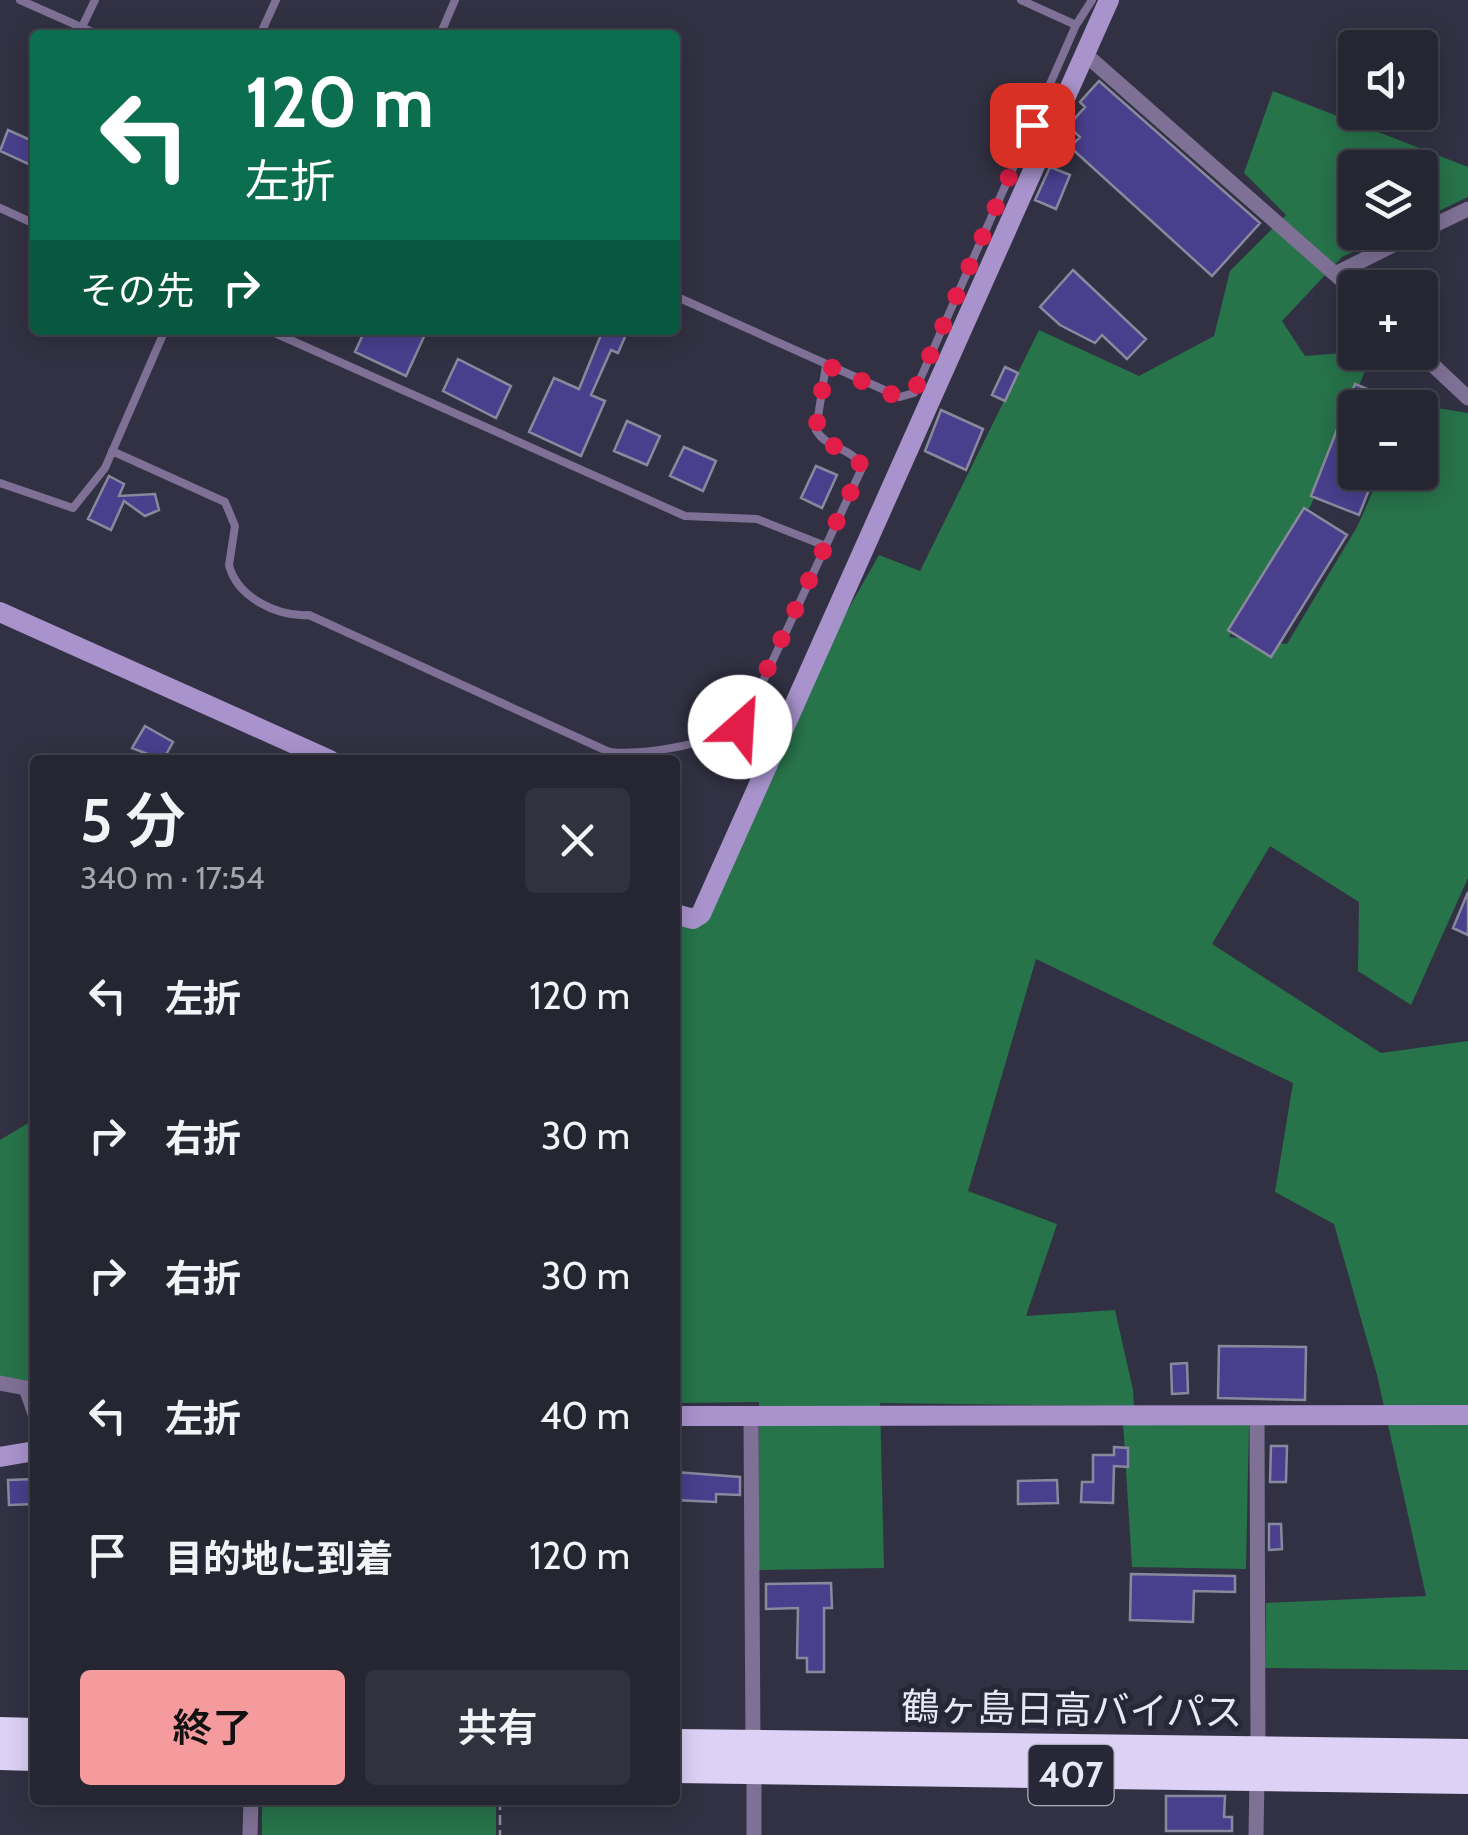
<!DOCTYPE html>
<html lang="ja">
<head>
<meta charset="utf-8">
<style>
	:root { --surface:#262532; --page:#32313e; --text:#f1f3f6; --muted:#a4a5ac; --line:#42424d; --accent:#f59b9e }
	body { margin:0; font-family:Cabin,"Noto Sans JP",sans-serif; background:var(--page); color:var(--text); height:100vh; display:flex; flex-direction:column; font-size:38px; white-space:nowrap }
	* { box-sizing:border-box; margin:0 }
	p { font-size:32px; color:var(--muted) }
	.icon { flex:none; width:55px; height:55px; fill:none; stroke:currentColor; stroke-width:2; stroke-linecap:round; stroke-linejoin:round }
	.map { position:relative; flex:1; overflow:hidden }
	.side { position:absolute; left:30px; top:755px; width:650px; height:1050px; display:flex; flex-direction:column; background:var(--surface); border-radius:10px; box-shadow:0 5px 25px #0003,0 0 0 2px var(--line) }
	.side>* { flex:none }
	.top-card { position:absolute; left:30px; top:30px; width:650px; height:305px; border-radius:10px; box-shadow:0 5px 25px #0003,0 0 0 2px var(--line); background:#0b6e4f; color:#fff; overflow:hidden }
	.buttons { position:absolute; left:1338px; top:30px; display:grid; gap:20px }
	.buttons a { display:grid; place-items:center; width:100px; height:100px; border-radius:10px; background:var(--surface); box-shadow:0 5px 25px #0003,0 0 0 2px var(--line); font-size:50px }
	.pin { position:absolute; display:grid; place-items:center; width:85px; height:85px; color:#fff; margin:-42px; border-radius:20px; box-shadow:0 5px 15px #0006 }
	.me { position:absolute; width:110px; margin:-55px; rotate:26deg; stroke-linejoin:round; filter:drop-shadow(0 0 8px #0008) }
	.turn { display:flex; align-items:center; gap:35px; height:210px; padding:0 50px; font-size:45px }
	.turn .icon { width:130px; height:130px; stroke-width:2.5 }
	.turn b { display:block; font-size:70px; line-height:85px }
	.then { display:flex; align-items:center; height:95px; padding:0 50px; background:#0003; gap:20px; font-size:38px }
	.round { display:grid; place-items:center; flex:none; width:105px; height:105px; border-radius:10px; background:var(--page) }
	.headline { display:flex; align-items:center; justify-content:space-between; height:170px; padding:0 50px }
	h1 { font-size:60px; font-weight:600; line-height:75px }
	.action { display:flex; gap:20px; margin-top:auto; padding:20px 50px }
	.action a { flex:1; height:115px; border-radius:10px; background:var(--accent); color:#111; font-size:40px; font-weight:600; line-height:115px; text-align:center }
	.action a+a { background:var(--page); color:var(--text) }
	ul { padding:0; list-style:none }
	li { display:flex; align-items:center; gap:30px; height:140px; padding:0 50px }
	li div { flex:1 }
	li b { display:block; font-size:38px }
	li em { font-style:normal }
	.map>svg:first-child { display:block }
	.forest { fill:#27734a }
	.building { fill:#493f8d; stroke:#89899e; stroke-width:2.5 }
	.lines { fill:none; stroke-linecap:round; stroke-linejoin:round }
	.path { stroke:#8e8d9c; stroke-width:2.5; stroke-dasharray:10 5; stroke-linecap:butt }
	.lane { stroke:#7e7195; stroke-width:8 }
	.street { stroke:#7e7195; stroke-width:15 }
	.secondary { stroke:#a893cc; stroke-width:20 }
	.highway { stroke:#ddd1f5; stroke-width:30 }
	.route { stroke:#e11d48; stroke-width:18; stroke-dasharray:0 32.4 }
	.labels { text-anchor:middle; stroke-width:10; stroke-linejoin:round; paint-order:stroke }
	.shield { fill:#282738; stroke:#afafbc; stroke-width:2.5 }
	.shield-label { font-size:35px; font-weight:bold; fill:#e9e9f5 }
	.street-label { font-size:38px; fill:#e9e9f5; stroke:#282738 }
</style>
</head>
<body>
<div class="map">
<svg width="1468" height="1835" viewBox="0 0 1468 1835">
	<rect width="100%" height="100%" fill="#323143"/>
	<path class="forest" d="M1273,91L1468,167V197L1420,220V168H1355V232L1393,233L1342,257L1282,321L1305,356L1355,352L1365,371L1311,505L1229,637L1287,644L1357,527L1381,473L1420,472V408L1411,407L1412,404L1468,413V878L1411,1005L1358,971L1359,902L1270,846L1212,944L1381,1053L1468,1041V1670L1265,1668L1266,1603L1426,1596L1377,1375L1334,1224L1275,1192L1293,1083L1036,959L968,1191L1057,1224L1026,1316L1115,1310L1133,1390L1135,1423L1249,1424L1246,1569L1132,1567L1122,1406L880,1403L884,1568L759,1570V1402L675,1403V1221L682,1216L675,1205V919L697,927L829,643L879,555L920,571L1039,330L1139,376L1214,336L1230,271L1286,215L1244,173Z
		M35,1119V1386L0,1379V1140Z
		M262,1800H496V1835H262Z"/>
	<path class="building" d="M1099,81L1260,223L1212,276L1070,147L1080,137L1068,126L1085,107L1080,102Z
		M8,130L35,142V167L0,151Z
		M1050,167L1070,175L1056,209L1035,200Z
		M1073,270L1146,339L1127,359L1102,335L1095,343L1060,325L1040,307Z
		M365,330H427L406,376L355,352Z
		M603,330H628L618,353L611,350L591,395L605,401L581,456L529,432L554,378L579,389Z
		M458,359L511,386L496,418L443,391Z
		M1005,367L1018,373L1005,401L992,395Z
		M1355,384L1411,407L1355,408V472H1376L1359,515L1311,496Z
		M941,410L983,429L966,470L925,451Z
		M627,421L660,436L647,465L614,451Z
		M684,447L716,461L703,491L670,476Z
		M816,466L837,475L822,508L801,498Z
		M109,476L124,484L119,496L155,494L159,510L145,516L124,501L111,530L88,519Z
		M1304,508L1347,535L1271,657L1228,630Z
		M145,726L173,742L163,760L132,748Z
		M1468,892V935L1453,928Z
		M1219,1346L1306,1347L1305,1400L1218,1398Z
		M1187,1363L1188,1393L1172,1394L1171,1364Z
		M1271,1446H1287L1286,1482H1270Z
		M1114,1447L1128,1448V1467L1114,1466L1113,1503L1081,1502L1082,1482H1093V1455H1114Z
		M675,1472L740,1477V1495L716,1494V1502L675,1500Z
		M35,1479V1504L9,1505L8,1480Z
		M1057,1480L1058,1503L1018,1504V1481Z
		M1269,1524H1281L1282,1549L1269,1550Z
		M1131,1574L1235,1576V1592L1194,1591L1193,1622L1130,1620Z
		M831,1583L832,1608H824V1672H807V1658H797L798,1608L766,1609V1584Z
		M1166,1796H1225L1224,1817H1232V1831H1166Z"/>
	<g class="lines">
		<path class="path" d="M500,1800V1835"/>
		<path class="lane" d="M20,0L99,35
			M1021,0L1076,25
			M82,27L95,0
			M260,35L276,0
			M440,35L455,0
			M0,208L35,224
			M675,296L900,397L914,393L1076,25L1092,0
			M268,330L685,516L757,519L823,545
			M112,451L225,502L235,526L229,565C237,597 277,617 309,615L607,751C633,758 730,742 745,720L862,468C854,447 827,450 816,430L826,365
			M0,483L73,508L105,468L165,330"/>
		<path class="street" d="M1085,54L1335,274L1419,232
			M1420,232L1468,209
			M1335,274L1355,292
			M1419,352L1468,398
			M0,1383L26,1388L35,1414
			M1257,1414L1258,1753
			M751,1416L753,1745
			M250,1835L251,1800
			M754,1835V1769
			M1256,1835L1257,1777"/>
		<path class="secondary" d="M0,612L330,760
			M675,914L693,919L701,914L1109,0
			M675,1416L1468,1415
			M0,1457L35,1451"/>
		<path class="highway" d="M0,1732L35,1733
			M675,1744L1468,1754
			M0,1755L35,1756
			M675,1768L1468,1779"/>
	</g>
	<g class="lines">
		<path class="route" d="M740,727L862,468L856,456L825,442L816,430L826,365L900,398L914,392L1032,125"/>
	</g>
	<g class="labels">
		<rect class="shield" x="1028.5" y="1745" width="85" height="60" rx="8"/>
		<g class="shield-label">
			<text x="1071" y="1787">407</text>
		</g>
		<g class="street-label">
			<text transform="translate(1072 1710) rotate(1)" y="13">鶴ヶ島日高バイパス</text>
		</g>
	</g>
</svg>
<div class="buttons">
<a><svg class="icon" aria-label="sound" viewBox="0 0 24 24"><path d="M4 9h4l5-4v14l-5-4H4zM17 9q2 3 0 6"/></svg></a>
<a><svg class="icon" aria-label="layers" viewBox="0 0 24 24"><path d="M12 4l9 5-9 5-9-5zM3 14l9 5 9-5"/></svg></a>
<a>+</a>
<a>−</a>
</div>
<div class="pin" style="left:1032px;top:125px;background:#d93025"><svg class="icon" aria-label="arrive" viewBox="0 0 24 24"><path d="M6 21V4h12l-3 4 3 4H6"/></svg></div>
<svg class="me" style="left:740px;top:727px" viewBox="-20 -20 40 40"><circle r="19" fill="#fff"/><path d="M0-13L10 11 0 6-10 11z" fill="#e11d48"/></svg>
<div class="top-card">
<div class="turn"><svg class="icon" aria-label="left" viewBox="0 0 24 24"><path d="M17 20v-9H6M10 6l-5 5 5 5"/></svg><div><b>120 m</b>左折</div></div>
<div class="then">その先<svg class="icon" aria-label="right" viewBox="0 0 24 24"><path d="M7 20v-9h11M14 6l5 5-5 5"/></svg></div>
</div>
<section class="side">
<div class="headline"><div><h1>5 分</h1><p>340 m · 17:54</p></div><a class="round"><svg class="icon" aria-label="close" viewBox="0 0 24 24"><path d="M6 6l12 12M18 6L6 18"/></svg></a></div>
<ul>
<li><svg class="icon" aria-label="left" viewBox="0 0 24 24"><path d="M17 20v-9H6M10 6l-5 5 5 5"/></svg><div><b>左折</b></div><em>120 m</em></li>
<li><svg class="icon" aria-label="right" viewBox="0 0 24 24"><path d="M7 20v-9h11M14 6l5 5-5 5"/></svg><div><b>右折</b></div><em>30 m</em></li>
<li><svg class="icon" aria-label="right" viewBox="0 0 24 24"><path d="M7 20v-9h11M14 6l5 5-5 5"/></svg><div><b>右折</b></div><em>30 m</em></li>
<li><svg class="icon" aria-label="left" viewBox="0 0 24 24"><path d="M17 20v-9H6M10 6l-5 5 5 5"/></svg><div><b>左折</b></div><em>40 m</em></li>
<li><svg class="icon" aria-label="arrive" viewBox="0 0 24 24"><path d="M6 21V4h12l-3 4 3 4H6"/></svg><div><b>目的地に到着</b></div><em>120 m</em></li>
</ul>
<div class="action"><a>終了</a><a>共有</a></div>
</section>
</div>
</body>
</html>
